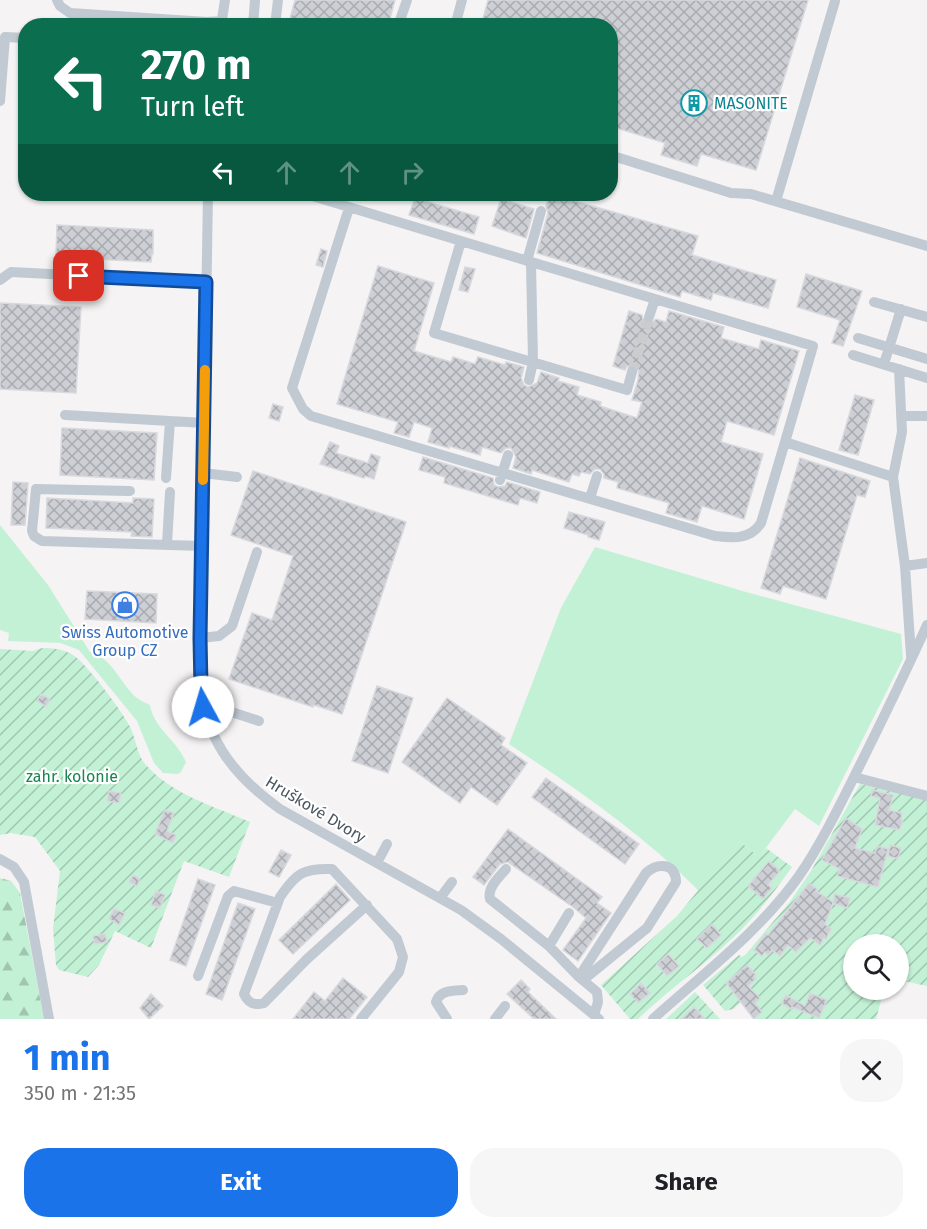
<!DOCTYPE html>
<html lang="en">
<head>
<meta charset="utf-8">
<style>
	:root { --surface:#fff; --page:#f6f6f6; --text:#202124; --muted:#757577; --accent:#1a73e8 }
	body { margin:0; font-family:"Fira Sans",sans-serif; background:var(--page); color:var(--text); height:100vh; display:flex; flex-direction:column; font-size:22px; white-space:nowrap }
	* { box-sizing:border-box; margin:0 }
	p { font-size:20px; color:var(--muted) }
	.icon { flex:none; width:33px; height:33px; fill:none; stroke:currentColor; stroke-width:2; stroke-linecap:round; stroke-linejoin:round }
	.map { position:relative; height:1019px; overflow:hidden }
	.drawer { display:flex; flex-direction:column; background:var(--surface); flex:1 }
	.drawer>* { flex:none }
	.banner { position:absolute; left:18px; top:18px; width:600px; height:183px; border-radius:24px; box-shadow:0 2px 4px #0004; background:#0b6e4f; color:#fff; overflow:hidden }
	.tools { position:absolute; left:843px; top:934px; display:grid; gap:12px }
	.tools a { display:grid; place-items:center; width:66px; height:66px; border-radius:50%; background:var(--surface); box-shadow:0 2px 4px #0004; font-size:30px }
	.pin { position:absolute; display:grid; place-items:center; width:51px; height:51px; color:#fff; margin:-26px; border-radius:12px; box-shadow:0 3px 9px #0006 }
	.me { position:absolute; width:66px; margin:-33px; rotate:354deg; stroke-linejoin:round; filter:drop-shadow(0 0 4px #0008) }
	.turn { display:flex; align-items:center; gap:21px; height:126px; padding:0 24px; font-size:27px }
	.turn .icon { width:78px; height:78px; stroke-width:2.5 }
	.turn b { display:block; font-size:42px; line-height:51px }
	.lanes { display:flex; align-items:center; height:57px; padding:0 24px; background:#0003; justify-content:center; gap:30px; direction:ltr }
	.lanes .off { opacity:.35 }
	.round { display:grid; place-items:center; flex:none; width:63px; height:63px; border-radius:24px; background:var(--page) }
	.head { display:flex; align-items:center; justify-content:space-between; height:102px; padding:0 24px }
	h1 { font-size:36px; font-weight:700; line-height:45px; color:var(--accent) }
	.action { display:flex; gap:12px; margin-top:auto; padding:12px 24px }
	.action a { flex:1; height:69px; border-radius:24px; background:var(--accent); color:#fff; font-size:24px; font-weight:700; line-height:69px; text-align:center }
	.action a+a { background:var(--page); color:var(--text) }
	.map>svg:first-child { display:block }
	.green { fill:#c3f1d5 }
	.forest { fill:url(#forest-firs) }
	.garden { fill:url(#garden-furrows) }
	.building { fill:url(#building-cross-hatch); stroke:#d7d9de; stroke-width:1.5 }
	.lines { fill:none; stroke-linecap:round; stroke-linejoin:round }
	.minor-tunnel { stroke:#caccce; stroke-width:10; stroke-dasharray:10 5; stroke-linecap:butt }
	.minor { stroke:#c1cad2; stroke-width:10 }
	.route-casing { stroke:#114b97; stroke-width:15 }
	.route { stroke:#1a73e8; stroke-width:10 }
	.slow { stroke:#f59e0b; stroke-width:10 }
	.labels { text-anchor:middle; stroke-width:4.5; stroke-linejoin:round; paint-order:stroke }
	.culture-label { font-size:16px; fill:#0d838f; stroke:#fff; text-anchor:start }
	.shop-label { font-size:16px; fill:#366cbe; stroke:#fff }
	.park-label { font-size:16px; fill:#17864f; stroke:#fff }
	.street-label { font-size:16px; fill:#4a5661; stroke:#fff }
</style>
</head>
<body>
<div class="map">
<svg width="927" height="1019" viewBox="0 0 927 1019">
	<defs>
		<pattern id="forest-firs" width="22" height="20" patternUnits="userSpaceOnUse" patternTransform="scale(1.5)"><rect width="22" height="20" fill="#c3f1d5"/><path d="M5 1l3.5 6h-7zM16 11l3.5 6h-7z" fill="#a0c6b0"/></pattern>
		<pattern id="garden-furrows" width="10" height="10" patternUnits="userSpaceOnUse" patternTransform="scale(1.5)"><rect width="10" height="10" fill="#c3f1d5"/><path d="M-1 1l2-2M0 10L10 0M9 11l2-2" fill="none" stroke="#a0c6b0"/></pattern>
		<pattern id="building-cross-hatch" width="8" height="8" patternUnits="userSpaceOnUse" patternTransform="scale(1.5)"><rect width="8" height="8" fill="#cdcfd5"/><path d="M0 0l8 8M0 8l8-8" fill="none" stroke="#a8abb0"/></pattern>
	</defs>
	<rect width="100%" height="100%" fill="#f5f3f3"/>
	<path class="green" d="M0,525L48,585L90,652C112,657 121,685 137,698C141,701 146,703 150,705C154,729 177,740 186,762L181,772L178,774L163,773L154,763L137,721L79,650L61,643L8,641L9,633L0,630Z
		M595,547L746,592L901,634L903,659L819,826L795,809L759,857L739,841L699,891C643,834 575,788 509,744L561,608Z"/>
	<path class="forest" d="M0,878L11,881L20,893L44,1019H0Z"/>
	<path class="garden" d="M42,648C53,648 64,649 73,655C86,663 123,712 130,727C136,738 137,756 146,765C173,795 213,806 250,822L229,877L184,861L151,948L115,931L99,965L88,977L59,970L56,965L53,929L60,871L35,837L11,833L0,835V649L33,651Z
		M860,784L927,799V986L899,980L898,945H854V990H884L876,1019H755L762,1012L748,997L733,1009L725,1011L703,985L739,955L742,957L746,954L789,903L811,871Z
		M739,841L759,857L766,848L792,867C775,891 757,915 736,935C705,965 669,989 638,1019H630L601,985L677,916Z
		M695,992L720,1019H666Z"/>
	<path class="building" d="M295,0H395L388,26H288Z
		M488,0H808L756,170L701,154L697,166L661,155L665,143L610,126V26H481Z
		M550,194L698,236L692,255L776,280L768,308L713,293L711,300L682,291L680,297L537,253L548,213L546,206Z
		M415,198L479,217L474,234L409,215Z
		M501,199L534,209L526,238L492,226Z
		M57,225L153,230V254H152L151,262L56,257Z
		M321,249L327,251L323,267L316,265Z
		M378,266L434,283L414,351L451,362L453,357L475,364L478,357L505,365L506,362L524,367L521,378L524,385L528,387L537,383L541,372L559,378L558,381L579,387L577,395L601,402L600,406L637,418L642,402L632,400L638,380L639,370L633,365L627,366L625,370L613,366L629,311L642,315L643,321L650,324L656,319L666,322L669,311L724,327L721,338L759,349L761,340L799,351L774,435L727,421L721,442L763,454L744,519L702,506L697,522L666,513L669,503L617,488L618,482L604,478V474L600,469H595L590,474L581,472L579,476L572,474L569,482L532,470L531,474L513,468L516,457L511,448H506L501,453L482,447L480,455L449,446V448L428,442L432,428L414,422L409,437L394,433L398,422L337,404Z
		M465,267L475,269L468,292L459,290Z
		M806,274L862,291L843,346L832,343L840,320L797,307Z
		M0,303L81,307L76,393L0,389Z
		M855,395L874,400L858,455L839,450Z
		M273,404L283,407L279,421L269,418Z
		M62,428L157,433L154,480L60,475Z
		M330,442L339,446L336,453L368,463L371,454L380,457L374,479L365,476L364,478L320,464Z
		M423,457L493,478L494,485L498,487L505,486L507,482L540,492L537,503L520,498L518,505L444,483L445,477L419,470Z
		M800,458L870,481L865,497L857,495L826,599L783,586L780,594L761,588Z
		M253,471L406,522L342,714L314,705L313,707L229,679L252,613L272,620L293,556L231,535Z
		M13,482L28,483L25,525H11Z
		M47,498L133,503V498L154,499L152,537L131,536L132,532L46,528Z
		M569,512L605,522L599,540L588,537V535L564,528Z
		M87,591L157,594L156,623L85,619Z
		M377,686L413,698L388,773L352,761Z
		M41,694L50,699L46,706L37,701Z
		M447,698L505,738L501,745L527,763L497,805L471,787L460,803L402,762Z
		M546,778L639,844L625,864L532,797Z
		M872,790L893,795L889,810L902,813L901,819L903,822L899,830L875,825L880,798L871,796Z
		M109,791L121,793L119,803L107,801Z
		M165,810L174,813L167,831L176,835L173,843L155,834Z
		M846,818L862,829L855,848L875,853L877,846L888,849L878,887L837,876L840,869L822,860Z
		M508,829L602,897L597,903L611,913L578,961L563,950L586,918L573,907L508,862L500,864L484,885L473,877Z
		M890,845L901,848L898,859L888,856Z
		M281,850L291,855L279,877L269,872Z
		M769,861L780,871L768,885L772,888L763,899L748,886Z
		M133,875L140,879L137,886L129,882Z
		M198,879L215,885L186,966L170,960Z
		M809,883L817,889L816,891L833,902L835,894L850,898L847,908L833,903L825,924L831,929L826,939L824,938L820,945L810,938L796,952L788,945L780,956L772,950L768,955L765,952L762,956L754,950L765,934L768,935Z
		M336,884L350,900L293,954L279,940Z
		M156,891L165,895L160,908L151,905Z
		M238,903L255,909L222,1000L206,994Z
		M114,909L125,913L119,925L109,919Z
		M712,924L721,935L707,948L697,939Z
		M105,934L107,942L95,944L93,936Z
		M668,954L679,966L667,976L657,964Z
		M747,965L756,975L754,976L756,979L748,986L760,998L755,1003L762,1012L754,1019L726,983Z
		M343,978L367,997L349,1019H293L314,992L325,1001Z
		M521,980L530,989L528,992L556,1019H534L507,994Z
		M641,983L650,993L638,1003L630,994Z
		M810,993L827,1000L819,1018L792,1007L791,1009L781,1003L786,995L805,1006Z
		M151,994L163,1006L149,1019L140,1008Z
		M694,1007L705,1019H681L691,1010Z"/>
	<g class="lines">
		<path class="minor-tunnel" d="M632,372L649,317"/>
		<path class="minor" d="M57,0L60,6L70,13L207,22L222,21
			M221,26L225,0
			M253,26L255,0
			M275,26L278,0
			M398,26L407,0
			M455,26L462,0
			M0,101L5,37L26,38
			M610,155L731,193L751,194L927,246
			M208,194L200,674C202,735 231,774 280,809L461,910L501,939L599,1019
			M306,194L461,241L434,333L627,390L632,372
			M776,201L835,1
			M349,208L292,388L303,409L311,416L715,536C733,538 750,540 761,523L785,442
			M461,241L655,299
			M527,261L541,211
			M0,280L11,272L206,282
			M874,302L927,317
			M649,317L655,299L813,346L785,442L893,477L905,566
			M858,338L927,359
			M853,355L927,378
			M884,364L901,309
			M529,380L533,362L531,262
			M65,415L205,423
			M901,416H927
			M203,473L237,477
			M893,477L902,432L899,369
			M166,478L170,421
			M500,480L508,455
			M130,491L36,489L32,531L34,536L42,541L202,546
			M590,498L597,476
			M167,544L170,492
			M200,638L219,636L232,626L257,552
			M911,656L905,566L927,563
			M203,707L213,706L259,721
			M854,777L927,796
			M0,859L14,867L24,882L49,1019
			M377,863L387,844
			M506,869C499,877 487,888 490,899L549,946L579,977L597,992L598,1002L594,1015
			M440,898L452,882
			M549,946L569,913
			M198,976L228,896L234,891L278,903
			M579,977L646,873C657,863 676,862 676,882L647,928L583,980
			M361,1019L399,972L403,957L397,939L332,869C304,868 296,873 280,897L244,994C248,1003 254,1006 264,1003L307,959L367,905
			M447,1019L436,1002C440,990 452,991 463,990
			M495,1019L505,1006
			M653,1019C703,974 759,932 799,876C819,847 836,813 852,781C878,729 903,678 927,625"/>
	</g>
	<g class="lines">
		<g class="route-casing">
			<path id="route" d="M79,276L206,282L200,638L201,687L203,707"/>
		</g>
		<use href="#route" class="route"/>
		<path class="slow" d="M203,480L205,370"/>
	</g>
	<defs>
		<g id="building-ring" transform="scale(1.35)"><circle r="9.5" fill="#fff" stroke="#0f9aa8" stroke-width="1.5"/><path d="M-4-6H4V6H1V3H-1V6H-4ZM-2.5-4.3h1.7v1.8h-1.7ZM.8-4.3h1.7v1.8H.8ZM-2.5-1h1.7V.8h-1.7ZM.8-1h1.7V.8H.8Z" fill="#0f9aa8"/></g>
		<g id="shop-ring" transform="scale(1.35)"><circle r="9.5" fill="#fff" stroke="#3f7fe0" stroke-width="1.5"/><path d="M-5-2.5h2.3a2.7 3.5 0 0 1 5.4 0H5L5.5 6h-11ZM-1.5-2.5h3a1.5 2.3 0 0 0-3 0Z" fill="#3f7fe0"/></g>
	</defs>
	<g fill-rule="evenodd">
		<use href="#building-ring" x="694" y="103"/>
		<use href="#shop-ring" x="125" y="605"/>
	</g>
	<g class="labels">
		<g class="culture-label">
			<text x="714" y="109">MASONITE</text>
		</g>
		<g class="shop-label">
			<text x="125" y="638">Swiss Automotive<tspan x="125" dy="18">Group CZ</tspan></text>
		</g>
		<g class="park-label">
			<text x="72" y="782">zahr. kolonie</text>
		</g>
		<g class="street-label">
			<text transform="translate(316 809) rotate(31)" y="6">Hruškové Dvory</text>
		</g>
	</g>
</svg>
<div class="tools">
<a><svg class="icon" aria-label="search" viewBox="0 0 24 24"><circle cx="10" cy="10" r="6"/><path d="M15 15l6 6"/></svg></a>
</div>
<div class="pin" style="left:79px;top:276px;background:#d93025"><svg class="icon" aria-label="arrive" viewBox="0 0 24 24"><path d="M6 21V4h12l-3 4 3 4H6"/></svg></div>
<svg class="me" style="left:203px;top:707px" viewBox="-20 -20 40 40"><circle r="19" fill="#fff"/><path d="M0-13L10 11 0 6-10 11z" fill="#1a73e8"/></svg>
<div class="banner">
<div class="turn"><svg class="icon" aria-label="left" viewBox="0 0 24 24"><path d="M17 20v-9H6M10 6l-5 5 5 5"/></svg><div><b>270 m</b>Turn left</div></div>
<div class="lanes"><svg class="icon" aria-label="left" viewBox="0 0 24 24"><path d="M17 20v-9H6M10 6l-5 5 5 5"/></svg><svg class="icon off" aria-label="ahead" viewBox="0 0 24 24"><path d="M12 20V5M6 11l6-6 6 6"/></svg><svg class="icon off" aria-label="ahead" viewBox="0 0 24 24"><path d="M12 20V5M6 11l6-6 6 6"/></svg><svg class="icon off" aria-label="right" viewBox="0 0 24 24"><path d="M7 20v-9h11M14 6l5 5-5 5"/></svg></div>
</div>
</div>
<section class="drawer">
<div class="head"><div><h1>1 min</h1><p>350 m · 21:35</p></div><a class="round"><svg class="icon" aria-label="close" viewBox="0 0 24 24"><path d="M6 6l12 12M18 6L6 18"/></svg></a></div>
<div class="action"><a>Exit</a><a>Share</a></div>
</section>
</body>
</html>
